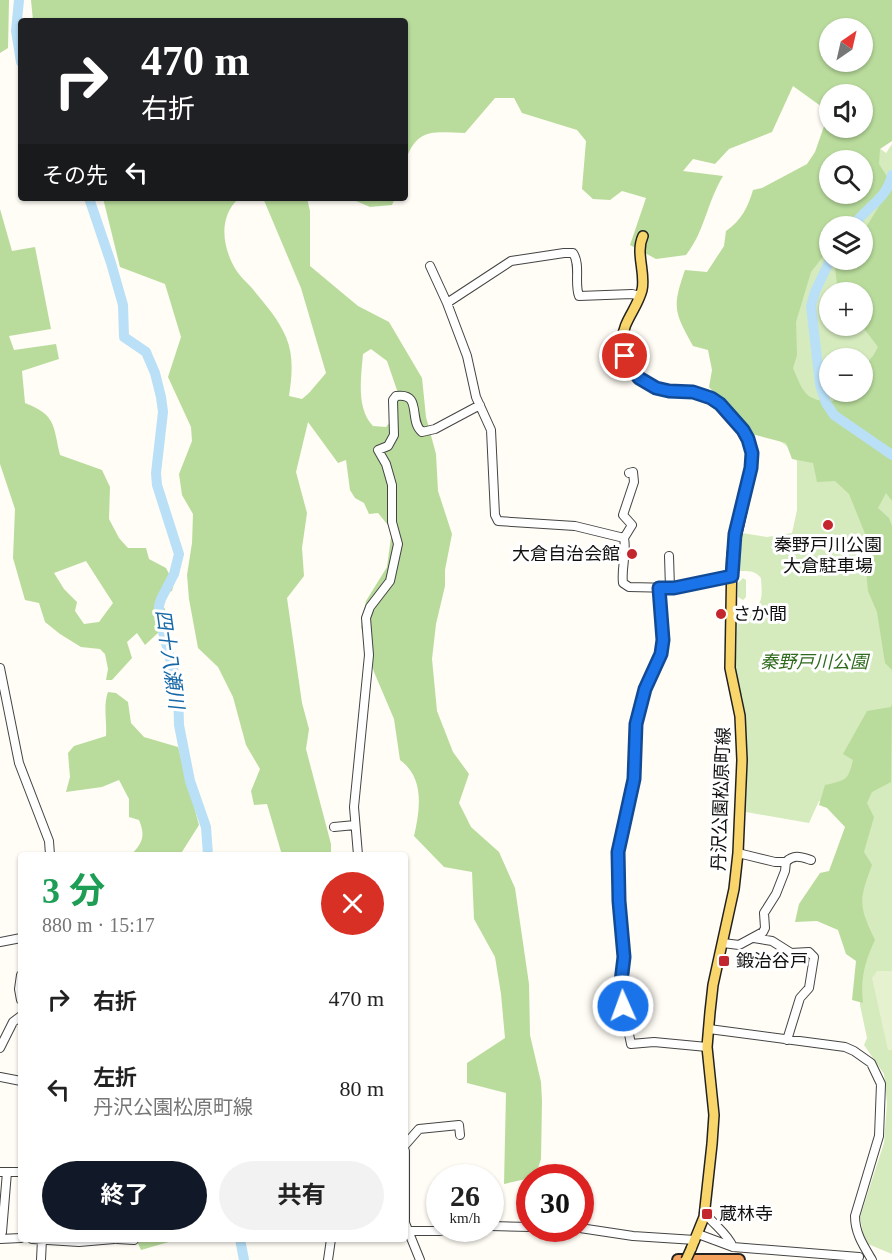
<!DOCTYPE html>
<html lang="ja">
<head>
<meta charset="utf-8">
<style>
	:root { --surface:#fff; --page:#f2f2f2; --text:#222; --muted:#767676; --accent:#111827 }
	body { margin:0; font-family:"Times New Roman","Noto Sans JP",serif; background:var(--page); color:var(--text); height:100vh; display:flex; flex-direction:column; font-size:22px; white-space:nowrap }
	* { box-sizing:border-box; margin:0 }
	p { font-size:20px; color:var(--muted) }
	.icon { flex:none; width:33px; height:33px; fill:none; stroke:currentColor; stroke-width:2; stroke-linecap:round; stroke-linejoin:round }
	.map { position:relative; flex:1; overflow:hidden }
	.drawer { position:absolute; left:18px; top:852px; width:390px; height:390px; display:flex; flex-direction:column; background:var(--surface); border-radius:6px; box-shadow:0 2px 4px #0004 }
	.drawer>* { flex:none }
	.top-card { position:absolute; left:18px; top:18px; width:390px; height:183px; border-radius:6px; box-shadow:0 2px 4px #0004; background:#202124; color:#fff; overflow:hidden }
	.needle { width:39px; rotate:34deg }
	.fabs { position:absolute; left:819px; top:18px; display:grid; gap:12px }
	.fabs a { display:grid; place-items:center; width:54px; height:54px; border-radius:50%; background:var(--surface); box-shadow:0 2px 4px #0004; font-size:30px }
	.speed { position:absolute; left:426px; top:1164px; display:flex; gap:12px; font-size:30px; font-weight:700; text-align:center }
	.speed>* { display:grid; place-content:center; width:78px; height:78px; border-radius:50%; background:var(--surface); box-shadow:0 2px 4px #0004; line-height:1 }
	.speed small { font-size:15px; font-weight:400 }
	.speed .limit { border:9px solid #d22; background:#fff; color:#111 }
	.pin { position:absolute; display:grid; place-items:center; width:51px; height:51px; color:#fff; margin:-26px; border:3px solid #fff; border-radius:50%; box-shadow:0 2px 6px #0007 }
	.me { position:absolute; width:66px; margin:-33px; rotate:358deg; stroke-linejoin:round; filter:drop-shadow(0 0 4px #0008) }
	.turn { display:flex; align-items:center; gap:21px; height:126px; padding:0 24px; font-size:27px }
	.turn .icon { width:78px; height:78px; stroke-width:2.5 }
	.turn b { display:block; font-size:42px; line-height:51px }
	.then { display:flex; align-items:center; height:57px; padding:0 24px; background:#0003; gap:12px; font-size:22px }
	.round { display:grid; place-items:center; flex:none; width:63px; height:63px; border-radius:32px; background:var(--page) }
	.summary { display:flex; align-items:center; justify-content:space-between; height:102px; padding:0 24px }
	h1 { font-size:36px; font-weight:700; line-height:45px; color:#1e9e55 }
	.button { display:flex; gap:12px; margin-top:auto; padding:12px 24px }
	.button a { flex:1; height:69px; border-radius:36px; background:var(--accent); color:#fff; font-size:24px; font-weight:700; line-height:69px; text-align:center }
	.button a+a { background:var(--page); color:var(--text) }
	ul { padding:0; list-style:none }
	li { display:flex; align-items:center; gap:18px; height:90px; padding:0 24px }
	li div { flex:1 }
	li b { display:block; font-size:22px }
	li em { font-style:normal }
	.map>svg:first-child { display:block }
	.green { fill:#d5ebbd; fill-rule:evenodd }
	.forest { fill:#b9dc9c; fill-rule:evenodd }
	.pitch { fill:#e6f2cf }
	.lines { fill:none; stroke-linecap:round; stroke-linejoin:round }
	.river { stroke:#b9e0f7; stroke-width:10 }
	.minor-casing { stroke:#444; stroke-width:10 }
	.major-casing { stroke:#222; stroke-width:12 }
	.highway-casing { stroke:#222; stroke-width:14 }
	.minor { stroke:#fff; stroke-width:8 }
	.major { stroke:#f9d66b; stroke-width:9 }
	.highway { stroke:#f5a25d; stroke-width:10 }
	.major-bridge-casing { stroke:#222; stroke-width:12; stroke-linecap:butt }
	.major-bridge { stroke:#f9d66b; stroke-width:9 }
	.route-casing { stroke:#114b97; stroke-width:15 }
	.route { stroke:#1a73e8; stroke-width:10 }
	.poi-dot { fill:#c4262e; stroke:#fff; stroke-width:2 }
	.labels { text-anchor:middle; stroke-width:6; stroke-linejoin:round; paint-order:stroke }
	.poi-label { font-size:18px; fill:#111; stroke:#fff; text-anchor:start }
	.park-label { font-size:18px; font-style:italic; fill:#2f6b1f; stroke:#fff }
	.street-label { font-size:18px; fill:#111; stroke:#fff }
	.water-label { font-size:20px; font-style:italic; fill:#1768a6; stroke:#fff }
</style>
</head>
<body>
<div class="map">
<svg width="892" height="1260" viewBox="0 0 892 1260">
	<rect width="100%" height="100%" fill="#fffdf5"/>
	<path class="green" d="M852,128L886,153L892,144V1254L868,1244L863,1234L860,1217L884,1143L887,1103L884,1074L864,1045L867,1038L860,1005V965L840,851L848,814L819,801L809,823L746,812C747,772 749,734 742,695H739L732,658H736L738,609C744,607 749,609 754,607C765,604 761,586 761,578C755,570 747,571 738,571L740,538L742,533L767,537L792,533L797,510V462C792,440 759,432 741,423L727,267ZM830,160H862V194H830ZM830,226H862V260H830ZM830,292H862V326H830ZM830,358H862V392H830Z
		M743,578L746,580V597L743,600L738,597V583Z"/>
	<path class="forest" d="M0,0H9L8,48L0,53Z
		M31,0H892V141L880,149L879,164L888,178L879,192L848,226H830L829,249L811,272L796,322L797,355L793,368C803,391 805,402 833,401L840,392H862L863,367L873,356L878,347L862,326V292H838L834,260H862L863,232L892,185V501L886,493L878,508L889,518L892,526V670L885,663L877,612L868,591L866,571L870,546L849,494L835,481L817,482L813,463L792,459L786,443L752,434L709,387L712,370L708,350L693,346C674,312 672,307 685,270L707,272L724,246L726,231C741,221 748,207 753,190L762,188L807,164L815,152L829,112L793,86L772,132L729,149L715,164L693,159L683,171L723,176C707,202 705,231 686,255L656,259L630,245L646,198L622,191L610,200L593,199L582,189L586,141L577,130L522,113L514,98H495L465,133C433,132 416,127 405,163V21H33ZM830,28H862V62H830ZM830,94H862V128H830ZM830,160H862V194H830Z
		M103,198H239C218,217 222,247 236,270C240,276 246,282 251,287C264,303 278,318 286,337C294,356 292,376 289,396L302,399L309,393L326,373L301,288L263,198H307L310,211V266L358,306L389,322L422,378L426,417L436,454L438,491L452,534L445,570V586L436,624L432,659L437,711L453,752L469,774L459,803L471,827L499,852L515,888L529,984L530,1035L541,1082L542,1101L541,1159L535,1177L504,1184L506,1093L467,1083V1063L505,1038L501,994L495,957L474,919L472,872L444,867L414,836C420,810 425,778 400,760L394,719L374,672L361,627L366,601L387,567L392,530L378,513L369,514L364,503L355,498L350,490L346,460L338,463L308,422L296,472L307,513L302,548L304,576L287,598L302,703L309,729L306,749L331,844V855H282L267,804L254,805L251,791L260,769L246,745L233,697L218,667L198,648L189,599L187,575L192,543L193,514L182,495L179,474L192,441L191,427L168,377L181,337L165,284L120,267ZM371,349L387,361L399,396L396,414L386,427L373,426C356,408 361,378 363,354Z
		M356,198H395L392,205L370,207L356,201Z
		M0,209L12,251L35,247L51,329L9,336L14,350L56,344L59,359L22,371L25,403C56,415 53,425 60,455L102,470L110,487L109,519L119,538L128,548H146L149,559L166,568L174,583L172,591L160,595L157,600L165,609L167,618L159,632L145,645L137,633L127,642L132,658L112,680H106L108,669L105,654L100,649L81,647L60,634L45,622L39,603L25,600L13,558L15,509L0,464ZM86,561L113,603L99,622L84,624L75,611L77,602L64,589L54,573Z
		M108,692L116,693L128,702L131,723L144,737L178,747L199,825L180,855H131C142,843 146,837 139,820L129,817V799L119,780L102,787L66,792L70,777L68,753L74,746L106,736C107,721 103,705 108,692Z
		M892,704L891,782L872,792L867,803L874,817L864,852L872,865C859,900 858,905 875,940C865,961 860,979 863,1003L852,1000L856,961L846,954L838,930L817,921L795,922L799,904L820,873L829,871L845,827L827,808L819,805L825,785C846,780 848,781 853,760L843,754L867,711L891,707Z
		M136,1239H179L141,1250Z"/>
	<path class="pitch" d="M877,971H892V1050H888L872,978Z"/>
	<g class="lines">
		<path class="river" d="M19,0L16,31L21,62
			M89,198L111,263L123,305L124,337L146,352L155,373L161,397L163,412L156,473L157,485L179,554L174,574L161,599L159,606L160,621L178,688L179,725L190,781L206,827L208,855
			M853,226C866,207 887,199 892,175
			M830,260L815,292L811,306L820,385L826,403L834,415L892,455
			M240,1239L244,1260"/>
		<g class="minor-casing">
			<path id="minor" d="M430,266L447,303
				M629,473L633,472L634,482L623,515L632,525L624,538C627,554 621,568 623,583L629,587L674,588L732,576
				M624,538L575,526L498,521L495,515L491,430L476,397L467,356L447,303L511,261L564,253H573C581,265 574,283 579,296L632,294L640,296
				M669,556L670,588
				M659,589L663,640L661,654L645,689L636,724L634,779L618,852L621,940L624,957L620,990L631,1044L654,1042L707,1047
				M0,668L19,763L49,841L50,855
				M334,827L355,825
				M738,853L775,862H786C794,854 801,857 811,860
				M358,855L354,807L369,655L366,618L370,607L390,581L398,544L392,522V485L386,464L378,450L388,446L394,435L393,400L396,396C423,392 408,421 422,432L435,429L480,405
				M754,938L772,941L791,953L809,952L814,957L809,988L800,998L787,1040
				M0,942L21,938
				M723,943L739,945L763,932L765,928L764,913L776,894L785,871L786,862
				M21,975L19,989L21,1000
				M709,1029L845,1047L854,1051L871,1063L881,1084L879,1136L855,1216C855,1233 863,1245 872,1260
				M0,1048L13,1022L21,1016
				M0,1077L21,1081
				M405,1145L419,1129L459,1125L460,1135
				M405,1151V1223L420,1260
				M0,1172H21
				M705,1213C714,1225 727,1233 733,1247
				M490,1226L530,1227
				M580,1228L633,1236L695,1240
				M409,1231H440L452,1228
				M2,1232L7,1172
				M698,1234L733,1247L859,1257
				M0,1239L21,1238
				M32,1239L79,1242L114,1239
				M117,1239L134,1240
				M41,1260L42,1239
				M328,1260L331,1239"/>
		</g>
		<g class="major-casing">
			<path id="major" d="M643,236C635,253 646,273 642,290C637,309 623,321 622,341C622,367 645,387 669,391C679,393 690,391 701,394C718,399 742,424 749,441C752,450 752,458 751,468L732,555L730,668L740,716L742,760L738,853L734,889L713,985L710,1012L707,1047L714,1115L712,1144L704,1217L691,1249"/>
		</g>
		<g class="highway-casing">
			<path id="highway" d="M678,1260H739"/>
		</g>
		<use href="#minor" class="minor"/>
		<use href="#major" class="major"/>
		<use href="#highway" class="highway"/>
		<g class="major-bridge-casing">
			<path id="major-bridge" d="M686,1260L691,1249"/>
		</g>
		<use href="#major-bridge" class="major-bridge"/>
	</g>
	<g class="lines">
		<g class="route-casing">
			<path id="route" d="M623,1006L620,990L624,957L619,901L618,852L634,779L636,724L645,689L661,654L663,640L659,588H674L732,576L735,534L751,468L752,453L748,439L743,430L720,404L711,398L693,392L669,391L656,388L639,378L625,356"/>
		</g>
		<use href="#route" class="route"/>
	</g>
	<g class="poi-dot">
		<circle cx="828" cy="525" r="6"/>
		<circle cx="632" cy="554" r="6"/>
		<circle cx="721" cy="614" r="6"/>
		<rect x="718" y="955" width="12" height="12" rx="3"/>
		<rect x="701" y="1208" width="12" height="12" rx="3"/>
	</g>
	<g class="labels">
		<g class="poi-label">
			<text x="828" y="551" text-anchor="middle">秦野戸川公園<tspan x="828" dy="21">大倉駐車場</tspan></text>
			<text x="620" y="560" text-anchor="end">大倉自治会館</text>
			<text x="733" y="620">さか間</text>
			<text x="736" y="967">鍛治谷戸</text>
			<text x="719" y="1220">蔵林寺</text>
		</g>
		<g class="park-label">
			<text x="814" y="668">秦野戸川公園</text>
		</g>
		<g class="street-label">
			<text transform="translate(721 799) rotate(-88)" y="6">丹沢公園松原町線</text>
		</g>
		<g class="water-label">
			<text transform="translate(170 659) rotate(82)" y="7">四十八瀬川</text>
		</g>
	</g>
</svg>
<div class="fabs">
<a><svg class="needle" viewBox="-14 -14 28 28"><path d="M0-13l5 13h-10z" fill="#e53935"/><path d="M0 13l5-13h-10z" fill="#767676"/></svg></a>
<a><svg class="icon" aria-label="sound" viewBox="0 0 24 24"><path d="M4 9h4l5-4v14l-5-4H4zM17 9q2 3 0 6"/></svg></a>
<a><svg class="icon" aria-label="search" viewBox="0 0 24 24"><circle cx="10" cy="10" r="6"/><path d="M15 15l6 6"/></svg></a>
<a><svg class="icon" aria-label="layers" viewBox="0 0 24 24"><path d="M12 4l9 5-9 5-9-5zM3 14l9 5 9-5"/></svg></a>
<a>+</a>
<a>−</a>
</div>
<div class="speed"><div>26<small>km/h</small></div><div class="limit">30</div></div>
<div class="pin" style="left:625px;top:356px;background:#d93025"><svg class="icon" aria-label="arrive" viewBox="0 0 24 24"><path d="M6 21V4h12l-3 4 3 4H6"/></svg></div>
<svg class="me" style="left:623px;top:1006px" viewBox="-20 -20 40 40"><circle r="17" fill="#1a73e8" stroke="#fff" stroke-width="3"/><path d="M0-11L8 9 0 5-8 9z" fill="#fff"/></svg>
<div class="top-card">
<div class="turn"><svg class="icon" aria-label="right" viewBox="0 0 24 24"><path d="M7 20v-9h11M14 6l5 5-5 5"/></svg><div><b>470 m</b>右折</div></div>
<div class="then">その先<svg class="icon" aria-label="left" viewBox="0 0 24 24"><path d="M17 20v-9H6M10 6l-5 5 5 5"/></svg></div>
</div>
<section class="drawer">
<div class="summary"><div><h1>3 分</h1><p>880 m · 15:17</p></div><a class="round" style="background:#d93025;color:#fff"><svg class="icon" aria-label="close" viewBox="0 0 24 24"><path d="M6 6l12 12M18 6L6 18"/></svg></a></div>
<ul>
<li><svg class="icon" aria-label="right" viewBox="0 0 24 24"><path d="M7 20v-9h11M14 6l5 5-5 5"/></svg><div><b>右折</b></div><em>470 m</em></li>
<li><svg class="icon" aria-label="left" viewBox="0 0 24 24"><path d="M17 20v-9H6M10 6l-5 5 5 5"/></svg><div><b>左折</b><p>丹沢公園松原町線</p></div><em>80 m</em></li>
</ul>
<div class="button"><a>終了</a><a>共有</a></div>
</section>
</div>
</body>
</html>
